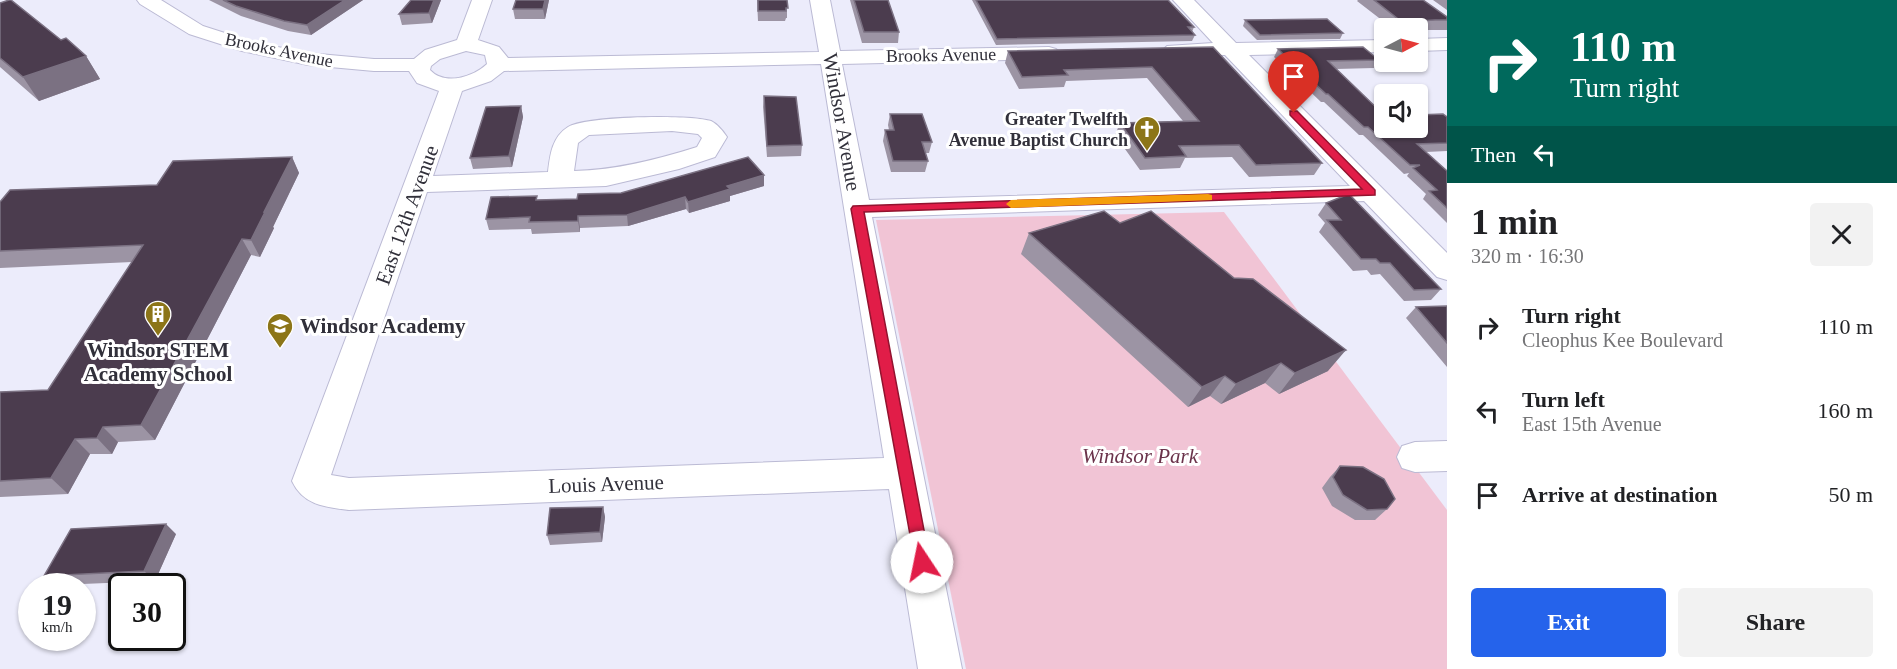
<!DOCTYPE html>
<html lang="en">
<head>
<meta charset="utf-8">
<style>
	:root { --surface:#fff; --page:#f2f2f2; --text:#202124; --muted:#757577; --accent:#2563eb }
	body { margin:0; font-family:"Times New Roman",serif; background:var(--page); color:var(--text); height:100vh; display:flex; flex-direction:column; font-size:22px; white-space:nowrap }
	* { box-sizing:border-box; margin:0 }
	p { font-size:20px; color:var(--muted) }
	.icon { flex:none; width:33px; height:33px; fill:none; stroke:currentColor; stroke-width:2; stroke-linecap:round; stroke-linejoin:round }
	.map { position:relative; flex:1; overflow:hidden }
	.side { display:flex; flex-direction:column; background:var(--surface); width:450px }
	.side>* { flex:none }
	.top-card { background:#00695c; color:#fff; overflow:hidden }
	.needle { width:39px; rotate:84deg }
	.fabs { position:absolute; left:1374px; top:18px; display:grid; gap:12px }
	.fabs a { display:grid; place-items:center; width:54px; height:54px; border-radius:6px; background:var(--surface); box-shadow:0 2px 4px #0004; font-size:30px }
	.speed { position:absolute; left:18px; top:573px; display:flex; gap:12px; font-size:30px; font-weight:700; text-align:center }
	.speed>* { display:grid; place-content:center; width:78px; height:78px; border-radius:50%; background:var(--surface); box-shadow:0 2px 4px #0004; line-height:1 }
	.speed small { font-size:15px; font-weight:400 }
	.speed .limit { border:3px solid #111; border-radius:9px; background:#fff; color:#111 }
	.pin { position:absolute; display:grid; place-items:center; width:51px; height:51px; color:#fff; margin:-62px -26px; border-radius:50% 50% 50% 0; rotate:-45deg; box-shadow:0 0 6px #0007 }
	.pin .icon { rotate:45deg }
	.me { position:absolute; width:66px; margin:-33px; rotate:349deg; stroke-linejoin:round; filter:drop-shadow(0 0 4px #0008) }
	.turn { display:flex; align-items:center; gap:21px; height:126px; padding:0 24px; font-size:27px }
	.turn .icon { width:78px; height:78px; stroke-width:2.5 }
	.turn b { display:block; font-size:42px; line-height:51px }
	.then { display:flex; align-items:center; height:57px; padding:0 24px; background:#0003; gap:12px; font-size:22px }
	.round { display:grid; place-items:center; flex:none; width:63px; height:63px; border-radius:6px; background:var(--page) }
	.headline { display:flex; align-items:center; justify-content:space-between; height:102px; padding:0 24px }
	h1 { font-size:36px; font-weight:800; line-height:45px }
	.primary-button { display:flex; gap:12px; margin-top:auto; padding:12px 24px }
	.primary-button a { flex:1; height:69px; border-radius:6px; background:var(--accent); color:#fff; font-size:24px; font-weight:800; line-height:69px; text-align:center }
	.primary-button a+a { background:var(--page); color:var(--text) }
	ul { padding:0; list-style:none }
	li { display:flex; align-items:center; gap:18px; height:84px; padding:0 24px }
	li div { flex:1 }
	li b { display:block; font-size:22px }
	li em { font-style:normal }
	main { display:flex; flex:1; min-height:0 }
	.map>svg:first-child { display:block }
	.green { fill:#f1c4d5 }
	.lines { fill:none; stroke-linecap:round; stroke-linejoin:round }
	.minor-casing { stroke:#bbbad4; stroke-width:2 }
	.minor { fill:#fff; fill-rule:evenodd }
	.wall { fill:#9c94a4 }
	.shaded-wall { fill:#7b7182 }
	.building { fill:#4b3c4e; stroke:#7b7182; stroke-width:1.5 }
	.route { fill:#e11d48; stroke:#92132f; stroke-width:1.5 }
	.slow { fill:#f59e0b }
	.labels { text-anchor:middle; stroke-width:6; stroke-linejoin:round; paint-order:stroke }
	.far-street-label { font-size:18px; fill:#31303a; stroke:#fff }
	.far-poi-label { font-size:18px; font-weight:bold; fill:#31303a; stroke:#fff; text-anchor:end }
	.street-label { font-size:21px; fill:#31303a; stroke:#fff }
	.poi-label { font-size:21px; font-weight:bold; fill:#31303a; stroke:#fff; text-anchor:start }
	.park-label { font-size:21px; font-style:italic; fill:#6b334b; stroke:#fff }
</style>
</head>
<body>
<main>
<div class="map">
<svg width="1447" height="669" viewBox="0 0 1447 669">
	<rect width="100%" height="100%" fill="#ececfb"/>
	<path class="green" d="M1224,212L1447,510V669H966L876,220Z"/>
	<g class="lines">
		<g class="minor-casing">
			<path id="minor" d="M137,0H161L203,26L253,42L308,53L374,59H414L425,50L457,40L472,0H492L478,40L499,47L508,58L819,52L810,0H830L840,51L1049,47L1056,49L1060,53L1056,57L1049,59L842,64L869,200L1350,186L1225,55L1167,54L1163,50L1167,46L1213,43L1173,0H1194L1236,43L1384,40V52L1249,55L1447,253V280L1437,277L1364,201L872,217L962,669H918L889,489L349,510C325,507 303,505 292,481L439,91L417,83L409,71H374L308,65L242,51L189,34L140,4ZM466,51L485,55L487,64C473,77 445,86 430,70L431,66L440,59ZM821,64L884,458L349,478L331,475L427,192L606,186L679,169L715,157L727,137C723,131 717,124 711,121C690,114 585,116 568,127C552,137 550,155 548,172L433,176L462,91L491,81L504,71ZM672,131L698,134L702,138L697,147C656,160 616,170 574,171L578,143L589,135Z
				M1447,38V50L1418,51V39Z
				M1447,441V471L1415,472L1402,468L1397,457L1402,446L1415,442Z"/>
		</g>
		<use href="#minor" class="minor"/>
	</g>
	<path class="wall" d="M209,0H363L311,35L288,31L241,16Z
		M441,0L432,23L402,25L399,14Z
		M549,0L545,19H515L513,9Z
		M757,0H787V18H786L785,21H758Z
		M850,0H888L899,32L898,43H862Z
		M972,0H1168L1194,27L1192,32L1195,35L1192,41L996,45Z
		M1358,0H1423L1447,17V30H1418V28H1392L1357,1Z
		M1433,0H1447V10Z
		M0,3L86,56L100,79L39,101L0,67Z
		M1245,20L1343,33L1340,39L1257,40L1243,26Z
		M1213,47L1322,163L1314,175L1249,177L1232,157L1185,158L1180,168L1140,170L1115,135L1120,123L1183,121L1147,78L1066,81L1064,87L1019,89L1005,63L1008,51Z
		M1278,49L1379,60L1374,68L1336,69L1384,115L1447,117V151L1426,152L1447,171V223L1423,199L1426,194L1407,176L1409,173L1404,174L1363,135H1359L1324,102H1321L1274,57Z
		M764,96L802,145L801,156L767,157L763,107Z
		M521,106L523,117L512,167L473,169L470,158Z
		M890,114L932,142L929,153H925L928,161L925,172H891L883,141L885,130H889L888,125Z
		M292,157L299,173L273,227L274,228L260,257L251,255L155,440L118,442L112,454H90L68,494L0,497V392L48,390L132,262L0,268V202L157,185Z
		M764,186L730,196V201L689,213L686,209L628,226L580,228V232L532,234L531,229L489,230L486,219L537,200L577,199L621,193Z
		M1326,203L1441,289L1431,300L1404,301L1380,274L1371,275L1367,270L1353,271L1319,232L1325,223L1318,215Z
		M1120,223L1328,371L1279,394L1265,383L1221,404L1210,396L1188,407L1021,254L1029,233Z
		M1447,306V367L1406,318L1416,307Z
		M1340,466L1387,509L1375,520H1355L1332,506L1322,488L1330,477Z
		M603,507L605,517L602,542L550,545L547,535Z
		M176,534L155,581L58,585L44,576Z"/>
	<path class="shaded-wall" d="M345,0H363L311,35L307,25Z
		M434,0H441L432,23L429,13Z
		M545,0H549L545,19L543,9Z
		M86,56L100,79L39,101L23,77Z
		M521,106L523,117L512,167L509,156Z
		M292,157L299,173L273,227L274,228L260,257L251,240L264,212Z
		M764,175V186L730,196V201L689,213L688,202L727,186Z
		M685,197L686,209L628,226L627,215Z
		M578,216L580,228V232L578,221Z
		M242,239L251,255L155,440L141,425Z
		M1346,350L1328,371L1279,394L1295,373Z
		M1281,363L1265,383L1221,404L1236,384Z
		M1225,376L1210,396L1188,407L1202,387Z
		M103,427L118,442L112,454L97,438Z
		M75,439L90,454L68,494L51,478Z
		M603,507L605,517L602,542L600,532Z
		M166,524L176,534L155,581L144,571Z"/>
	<path class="building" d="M9,0H11L61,40L66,38L86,56L23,77L0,58V3Z
		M223,0H345L307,25L284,21L236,6Z
		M411,0H434L429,13L399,14Z
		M516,0H545L543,9H513Z
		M758,0H787L788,8H786V11H758Z
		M854,0H888L899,32H864Z
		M976,0H1168L1194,27H1188L1195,35L997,39Z
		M1374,0H1423L1447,17V20H1435L1402,22Z
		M1327,19L1343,33L1260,35L1245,20Z
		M1213,47L1322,163L1256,165L1239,145L1179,146L1186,156L1145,158L1120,123L1199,121L1152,67L1064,70L1068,75L1022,77L1008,51Z
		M1363,47L1379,60L1328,61L1384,115V128H1418V115L1443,114L1447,117V143L1417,144L1447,171V208L1429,191L1437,190L1413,168L1420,165H1410L1368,127H1364L1328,94H1326L1278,49Z
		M764,96L796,97L802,145L767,146Z
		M521,106L509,156L470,158L486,107Z
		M890,114H922L932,142H922L928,161H893L885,130H894Z
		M292,157L264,212H265L251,240L242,239L141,425L103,427L97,438L75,439L51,478L0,481V392L48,390L143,245L0,251V202L10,190L157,185L173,161Z
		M748,157L764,175L727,186L730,189L688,202L685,197L627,215L578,216V221L529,222L530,217L486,219L491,197L537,196L536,200L577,199L578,194L621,193Z
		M1349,194L1441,289L1414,290L1390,263H1380L1376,259H1361L1327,220H1341L1326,203Z
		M1104,211L1120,223L1151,211L1234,278L1253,279L1346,350L1295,373L1281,363L1236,384L1225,376L1202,387L1029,233Z
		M1447,306V343L1416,307Z
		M1340,466L1363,467L1384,479L1395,499L1387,509L1367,510L1343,495L1333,477Z
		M603,507L600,532L547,535L550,508Z
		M166,524L144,571L44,576L71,529Z"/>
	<path class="route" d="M1290,111H1297L1375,190V195L864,212L930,562L928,568L922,570L916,568L851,209L853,206L1362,189L1290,115Z"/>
	<path class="slow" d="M1208,194L1212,195V200L1011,208L1006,204L1011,200Z"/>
	<defs>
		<g id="church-pin" transform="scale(1.35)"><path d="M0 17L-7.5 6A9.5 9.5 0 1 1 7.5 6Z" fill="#8c7518" stroke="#fff"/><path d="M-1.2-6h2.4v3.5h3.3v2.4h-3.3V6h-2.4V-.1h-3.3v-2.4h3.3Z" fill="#fff"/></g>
		<g id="building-pin" transform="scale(1.35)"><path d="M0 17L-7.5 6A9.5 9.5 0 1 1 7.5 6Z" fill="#8c7518" stroke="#fff"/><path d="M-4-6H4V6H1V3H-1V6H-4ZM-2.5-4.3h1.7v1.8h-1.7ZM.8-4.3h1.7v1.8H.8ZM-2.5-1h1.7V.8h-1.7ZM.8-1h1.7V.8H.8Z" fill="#fff"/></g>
		<g id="school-pin" transform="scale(1.35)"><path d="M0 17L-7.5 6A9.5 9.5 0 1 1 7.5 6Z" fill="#8c7518" stroke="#fff"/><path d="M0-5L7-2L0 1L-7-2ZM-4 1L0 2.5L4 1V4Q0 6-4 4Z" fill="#fff"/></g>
	</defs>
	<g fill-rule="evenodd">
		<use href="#church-pin" x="1147" y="129"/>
		<use href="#building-pin" x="158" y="314"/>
		<use href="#school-pin" x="280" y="326"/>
	</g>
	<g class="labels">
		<g class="far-street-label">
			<text transform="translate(279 50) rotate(12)" y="6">Brooks Avenue</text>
			<text transform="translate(941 55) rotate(-1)" y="6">Brooks Avenue</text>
		</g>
		<g class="far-poi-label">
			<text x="1128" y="125">Greater Twelfth<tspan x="1128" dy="21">Avenue Baptist Church</tspan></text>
		</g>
		<g class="street-label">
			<text transform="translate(842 122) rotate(80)" y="7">Windsor Avenue</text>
			<text transform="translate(407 215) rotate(-70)" y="7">East 12th Avenue</text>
			<text transform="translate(606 484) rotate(-2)" y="7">Louis Avenue</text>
		</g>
		<g class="poi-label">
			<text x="300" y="333">Windsor Academy</text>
			<text x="158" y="357" text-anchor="middle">Windsor STEM<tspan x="158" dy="24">Academy School</tspan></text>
		</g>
		<g class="park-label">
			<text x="1140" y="463">Windsor Park</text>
		</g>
	</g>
</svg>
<div class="fabs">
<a><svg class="needle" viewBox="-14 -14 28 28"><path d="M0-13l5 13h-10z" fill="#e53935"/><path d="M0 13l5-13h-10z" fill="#757577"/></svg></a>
<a><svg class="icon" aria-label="sound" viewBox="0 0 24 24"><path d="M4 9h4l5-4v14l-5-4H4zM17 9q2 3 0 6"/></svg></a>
</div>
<div class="speed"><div>19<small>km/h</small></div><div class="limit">30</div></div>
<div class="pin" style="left:1294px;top:113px;background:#d93025"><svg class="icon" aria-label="arrive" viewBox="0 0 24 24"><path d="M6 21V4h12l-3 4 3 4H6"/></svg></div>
<svg class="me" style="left:922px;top:562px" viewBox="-20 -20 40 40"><circle r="19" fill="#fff"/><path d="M0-13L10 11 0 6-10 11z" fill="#e11d48"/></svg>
</div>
<section class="side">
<div class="top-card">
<div class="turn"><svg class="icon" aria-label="right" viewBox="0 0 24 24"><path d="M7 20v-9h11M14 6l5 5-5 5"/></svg><div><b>110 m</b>Turn right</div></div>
<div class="then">Then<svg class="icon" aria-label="left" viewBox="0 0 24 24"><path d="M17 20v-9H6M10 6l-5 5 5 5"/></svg></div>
</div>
<div class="headline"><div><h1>1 min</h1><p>320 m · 16:30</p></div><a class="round"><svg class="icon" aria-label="close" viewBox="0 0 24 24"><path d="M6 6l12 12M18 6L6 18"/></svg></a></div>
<ul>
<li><svg class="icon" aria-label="right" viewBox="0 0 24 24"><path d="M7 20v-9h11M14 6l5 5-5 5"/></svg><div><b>Turn right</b><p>Cleophus Kee Boulevard</p></div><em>110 m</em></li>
<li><svg class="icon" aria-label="left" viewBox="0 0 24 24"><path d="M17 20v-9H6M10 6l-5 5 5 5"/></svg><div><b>Turn left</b><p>East 15th Avenue</p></div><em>160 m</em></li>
<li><svg class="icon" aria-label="arrive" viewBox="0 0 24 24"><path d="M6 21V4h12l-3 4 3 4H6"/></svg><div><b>Arrive at destination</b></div><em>50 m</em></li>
</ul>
<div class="primary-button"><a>Exit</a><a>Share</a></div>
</section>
</main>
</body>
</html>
